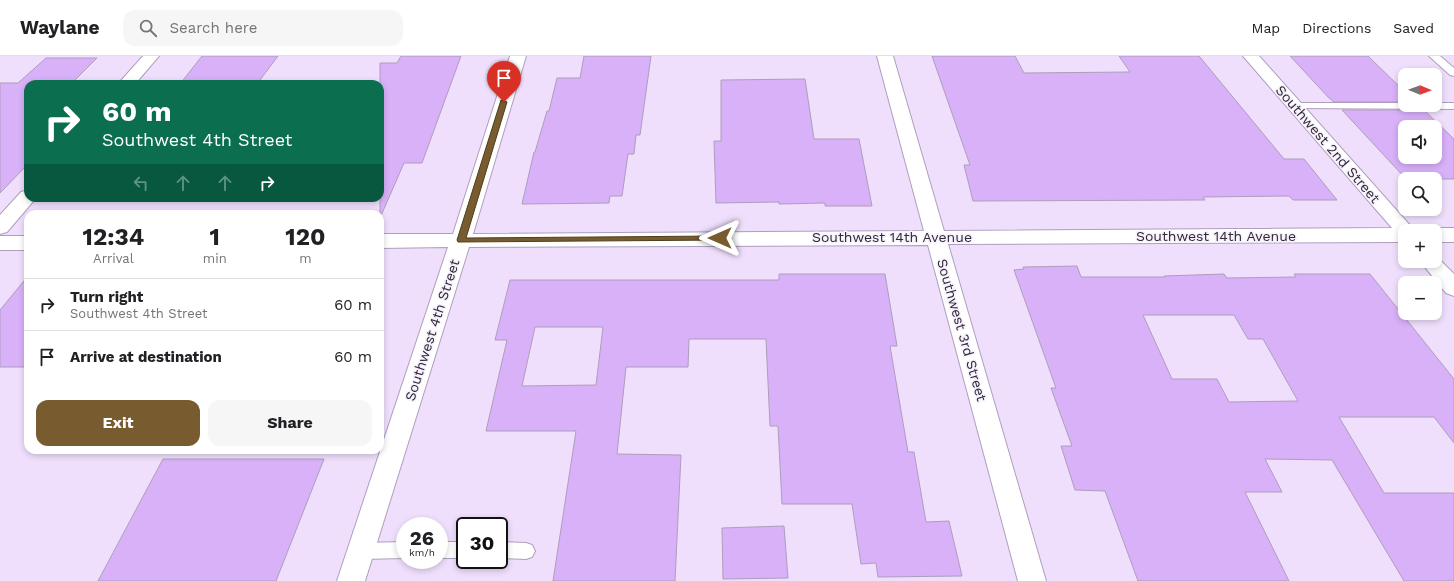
<!DOCTYPE html>
<html lang="en">
<head>
<meta charset="utf-8">
<style>
	:root { --surface:#fff; --page:#f6f6f6; --text:#202124; --muted:#757577; --line:#e0e0e0; --accent:#785c2f }
	body { margin:0; font-family:"Work Sans",sans-serif; background:var(--page); color:var(--text); height:100vh; display:flex; flex-direction:column; font-size:15px; white-space:nowrap }
	* { box-sizing:border-box; margin:0 }
	p { font-size:13px; color:var(--muted) }
	.icon { flex:none; width:22px; height:22px; fill:none; stroke:currentColor; stroke-width:2; stroke-linecap:round; stroke-linejoin:round }
	.map { position:relative; flex:1; overflow:hidden }
	.drawer { position:absolute; left:24px; top:154px; width:360px; height:244px; display:flex; flex-direction:column; background:var(--surface); border-radius:12px; box-shadow:0 2px 6px #0003 }
	.drawer>* { flex:none }
	.hud { position:absolute; left:24px; top:24px; width:360px; height:122px; border-radius:12px; box-shadow:0 2px 6px #0003; background:#0b6e4f; color:#fff; overflow:hidden }
	.needle { width:26px; rotate:91deg }
	.tools { position:absolute; left:1398px; top:12px; display:grid; gap:8px }
	.tools a { display:grid; place-items:center; width:44px; height:44px; border-radius:8px; background:var(--surface); box-shadow:0 2px 6px #0003; font-size:20px }
	.speed { position:absolute; left:396px; top:461px; display:flex; gap:8px; font-size:20px; font-weight:700; text-align:center }
	.speed>* { display:grid; place-content:center; width:52px; height:52px; border-radius:50%; background:var(--surface); box-shadow:0 2px 6px #0003; line-height:1 }
	.speed small { font-size:10px; font-weight:400 }
	.speed .limit { border:2px solid #111; border-radius:6px; background:#fff; color:#111 }
	.pin { position:absolute; display:grid; place-items:center; width:34px; height:34px; color:#fff; margin:-41px -17px; border-radius:50% 50% 50% 0; rotate:-45deg; box-shadow:0 0 4px #0007 }
	.pin .icon { rotate:45deg }
	.me { position:absolute; width:44px; margin:-22px; rotate:270deg; stroke-linejoin:round; filter:drop-shadow(0 0 3px #0008) }
	.turn { display:flex; align-items:center; gap:14px; height:84px; padding:0 12px; font-size:18px }
	.turn .icon { width:52px; height:52px; stroke-width:2.5 }
	.turn b { display:block; font-size:28px; line-height:34px }
	.lanes { display:flex; align-items:center; height:38px; padding:0 12px; background:#0003; justify-content:center; gap:20px; direction:ltr }
	.lanes .off { opacity:.35 }
	.eta { display:flex; justify-content:space-evenly; align-items:center; height:68px; text-align:center }
	.eta b { font-size:24px; font-weight:700; line-height:28px }
	.action { display:flex; gap:8px; margin-top:auto; padding:8px 12px }
	.action a { flex:1; height:46px; border-radius:12px; background:var(--accent); color:#fff; font-size:16px; font-weight:700; line-height:46px; text-align:center }
	.action a+a { background:var(--page); color:var(--text) }
	ul { padding:0; list-style:none }
	li { display:flex; align-items:center; gap:12px; height:52px; padding:0 12px; border-top:1px solid var(--line) }
	li div { flex:1 }
	li b { display:block; font-size:15px }
	li em { font-style:normal }
	header { display:flex; align-items:center; gap:24px; box-sizing:border-box; height:56px; padding:0 20px; background:var(--surface); border-bottom:1px solid var(--line) }
	header strong { font-size:19px }
	nav { display:flex; gap:22px; margin-inline-start:auto; font-size:14px }
	.search { width:280px; height:36px; background:var(--page); display:flex; align-items:center; gap:10px; box-sizing:border-box; padding:0 14px; border-radius:12px; color:var(--muted); font-size:15px }
	.map>svg:first-child { display:block }
	.building { fill:#d8b1f9; stroke:#ad9ebb; fill-rule:evenodd }
	.lines { fill:none; stroke-linecap:round; stroke-linejoin:round }
	.lane-casing { stroke:#ae9fbc; stroke-width:2 }
	.street-casing { stroke:#ae9fbc; stroke-width:2 }
	.lane { fill:#fff; fill-rule:evenodd }
	.street { fill:#fff; fill-rule:evenodd }
	.route { fill:#785c2f; stroke:#4e3c1f }
	.labels { text-anchor:middle; stroke-width:3; stroke-linejoin:round; paint-order:stroke }
	.street-label { font-size:14px; fill:#2f2934; stroke:#f7f1fd }
</style>
</head>
<body>
<header>
<strong>Waylane</strong>
<div class="search"><svg class="icon" aria-label="search" viewBox="0 0 24 24"><circle cx="10" cy="10" r="6"/><path d="M15 15l6 6"/></svg>Search here</div>
<nav><a>Map</a><a>Directions</a><a>Saved</a></nav>
</header>
<div class="map">
<svg width="1454" height="525" viewBox="0 0 1454 525">
	<rect width="100%" height="100%" fill="#efdffd"/>
	<path class="building" d="M202,0H278L257,28H180Z
		M401,0H461L422,107H404L380,162V7H397Z
		M584,0H651L640,79H636L634,98H628L622,140H610L609,147L522,148L534,96H535L547,55H549L557,22H580Z
		M932,0H1015L1024,17L1130,16L1119,0H1199L1284,103H1304L1337,144H1293L1289,140L1203,141L1205,144L973,145L964,109H970Z
		M1290,0H1368L1405,36V46H1334L1328,41Z
		M46,2H97L71,28H28V108L0,137V27H18Z
		M805,23L814,83H859L872,150H825V147L779,148V146L716,147L714,85H721V24Z
		M1342,54H1424L1454,83V123H1406ZM1405,71H1435V101H1405Z
		M1077,210L1081,221H1165L1164,220L1224,218L1227,222L1296,221L1294,218H1370L1454,323V387L1434,361H1339L1384,437H1454V525H1404L1332,404L1265,403L1282,436H1245L1289,525H1138L1105,435L1075,434L1061,390H1072L1051,332H1056L1014,214L1024,213L1023,211ZM1143,259H1234L1248,283H1263L1298,345L1229,346L1217,323H1172Z
		M779,218H885L897,290H890L908,396H914L926,466L949,465L962,520L878,521L876,507L861,508L852,448H782L778,370H770L766,283H689L688,311H626L617,398L681,399L675,525H553L576,375H486L507,284H495L510,224H779ZM535,271H603L596,329L522,330Z
		M28,220V311H0V254Z
		M163,403H324L276,525H98Z
		M784,470L788,522L723,523L722,472Z"/>
	<g class="lines">
		<g class="lane-casing">
			<path id="lane" d="M1429,0H1440L1454,12V20L1450,19Z
				M1296,47H1405V49H1435V47H1454V53L1292,52L1291,50Z
				M405,486V502L361,503L355,501L352,495L355,489L361,487Z
				M439,486H465V502H439Z
				M499,486L526,487L532,489L535,495L532,501L526,503L499,502Z"/>
		</g>
		<g class="street-casing">
			<path id="street" d="M143,0H159L135,28H118Z
				M510,0H526L473,178L924,175L877,0H893L944,175L1392,172L1243,0H1259L1415,175H1405V186L948,188L1046,525H1018L928,189L469,191L365,525H337L448,191L380,192V178H453Z
				M28,134V142H36L7,176L0,178V159L21,136Z
				M1435,172H1454V186H1435V175H1427Z
				M0,180H28V194H0Z
				M1435,199L1454,218V240L1446,237L1420,205H1435Z"/>
		</g>
		<use href="#lane" class="lane"/>
		<use href="#street" class="street"/>
	</g>
	<path class="route" d="M501,44L507,46L466,182L720,180L724,182L723,184L458,186L457,184Z"/>
	<g class="labels">
		<g class="street-label">
			<text transform="translate(1328 88) rotate(49)" y="5">Southwest 2nd Street</text>
			<text x="1216" y="185">Southwest 14th Avenue</text>
			<text x="892" y="186">Southwest 14th Avenue</text>
			<text transform="translate(432 274) rotate(-72)" y="5">Southwest 4th Street</text>
			<text transform="translate(962 274) rotate(74)" y="5">Southwest 3rd Street</text>
		</g>
	</g>
</svg>
<div class="tools">
<a><svg class="needle" viewBox="-14 -14 28 28"><path d="M0-13l5 13h-10z" fill="#e53935"/><path d="M0 13l5-13h-10z" fill="#757577"/></svg></a>
<a><svg class="icon" aria-label="sound" viewBox="0 0 24 24"><path d="M4 9h4l5-4v14l-5-4H4zM17 9q2 3 0 6"/></svg></a>
<a><svg class="icon" aria-label="search" viewBox="0 0 24 24"><circle cx="10" cy="10" r="6"/><path d="M15 15l6 6"/></svg></a>
<a>+</a>
<a>−</a>
</div>
<div class="speed"><div>26<small>km/h</small></div><div class="limit">30</div></div>
<div class="pin" style="left:504px;top:46px;background:#d93025"><svg class="icon" aria-label="arrive" viewBox="0 0 24 24"><path d="M6 21V4h12l-3 4 3 4H6"/></svg></div>
<svg class="me" style="left:720px;top:182px" viewBox="-20 -20 40 40"><path d="M0-17L14 15 0 8-14 15z" fill="#785c2f" stroke="#fff" stroke-width="4"/></svg>
<div class="hud">
<div class="turn"><svg class="icon" aria-label="right" viewBox="0 0 24 24"><path d="M7 20v-9h11M14 6l5 5-5 5"/></svg><div><b>60 m</b>Southwest 4th Street</div></div>
<div class="lanes"><svg class="icon off" aria-label="left" viewBox="0 0 24 24"><path d="M17 20v-9H6M10 6l-5 5 5 5"/></svg><svg class="icon off" aria-label="ahead" viewBox="0 0 24 24"><path d="M12 20V5M6 11l6-6 6 6"/></svg><svg class="icon off" aria-label="ahead" viewBox="0 0 24 24"><path d="M12 20V5M6 11l6-6 6 6"/></svg><svg class="icon" aria-label="right" viewBox="0 0 24 24"><path d="M7 20v-9h11M14 6l5 5-5 5"/></svg></div>
</div>
<section class="drawer">
<div class="eta">
<div><b>12:34</b><p>Arrival</p></div>
<div><b>1</b><p>min</p></div>
<div><b>120</b><p>m</p></div>
</div>
<ul>
<li><svg class="icon" aria-label="right" viewBox="0 0 24 24"><path d="M7 20v-9h11M14 6l5 5-5 5"/></svg><div><b>Turn right</b><p>Southwest 4th Street</p></div><em>60 m</em></li>
<li><svg class="icon" aria-label="arrive" viewBox="0 0 24 24"><path d="M6 21V4h12l-3 4 3 4H6"/></svg><div><b>Arrive at destination</b></div><em>60 m</em></li>
</ul>
<div class="action"><a>Exit</a><a>Share</a></div>
</section>
</div>
</body>
</html>
